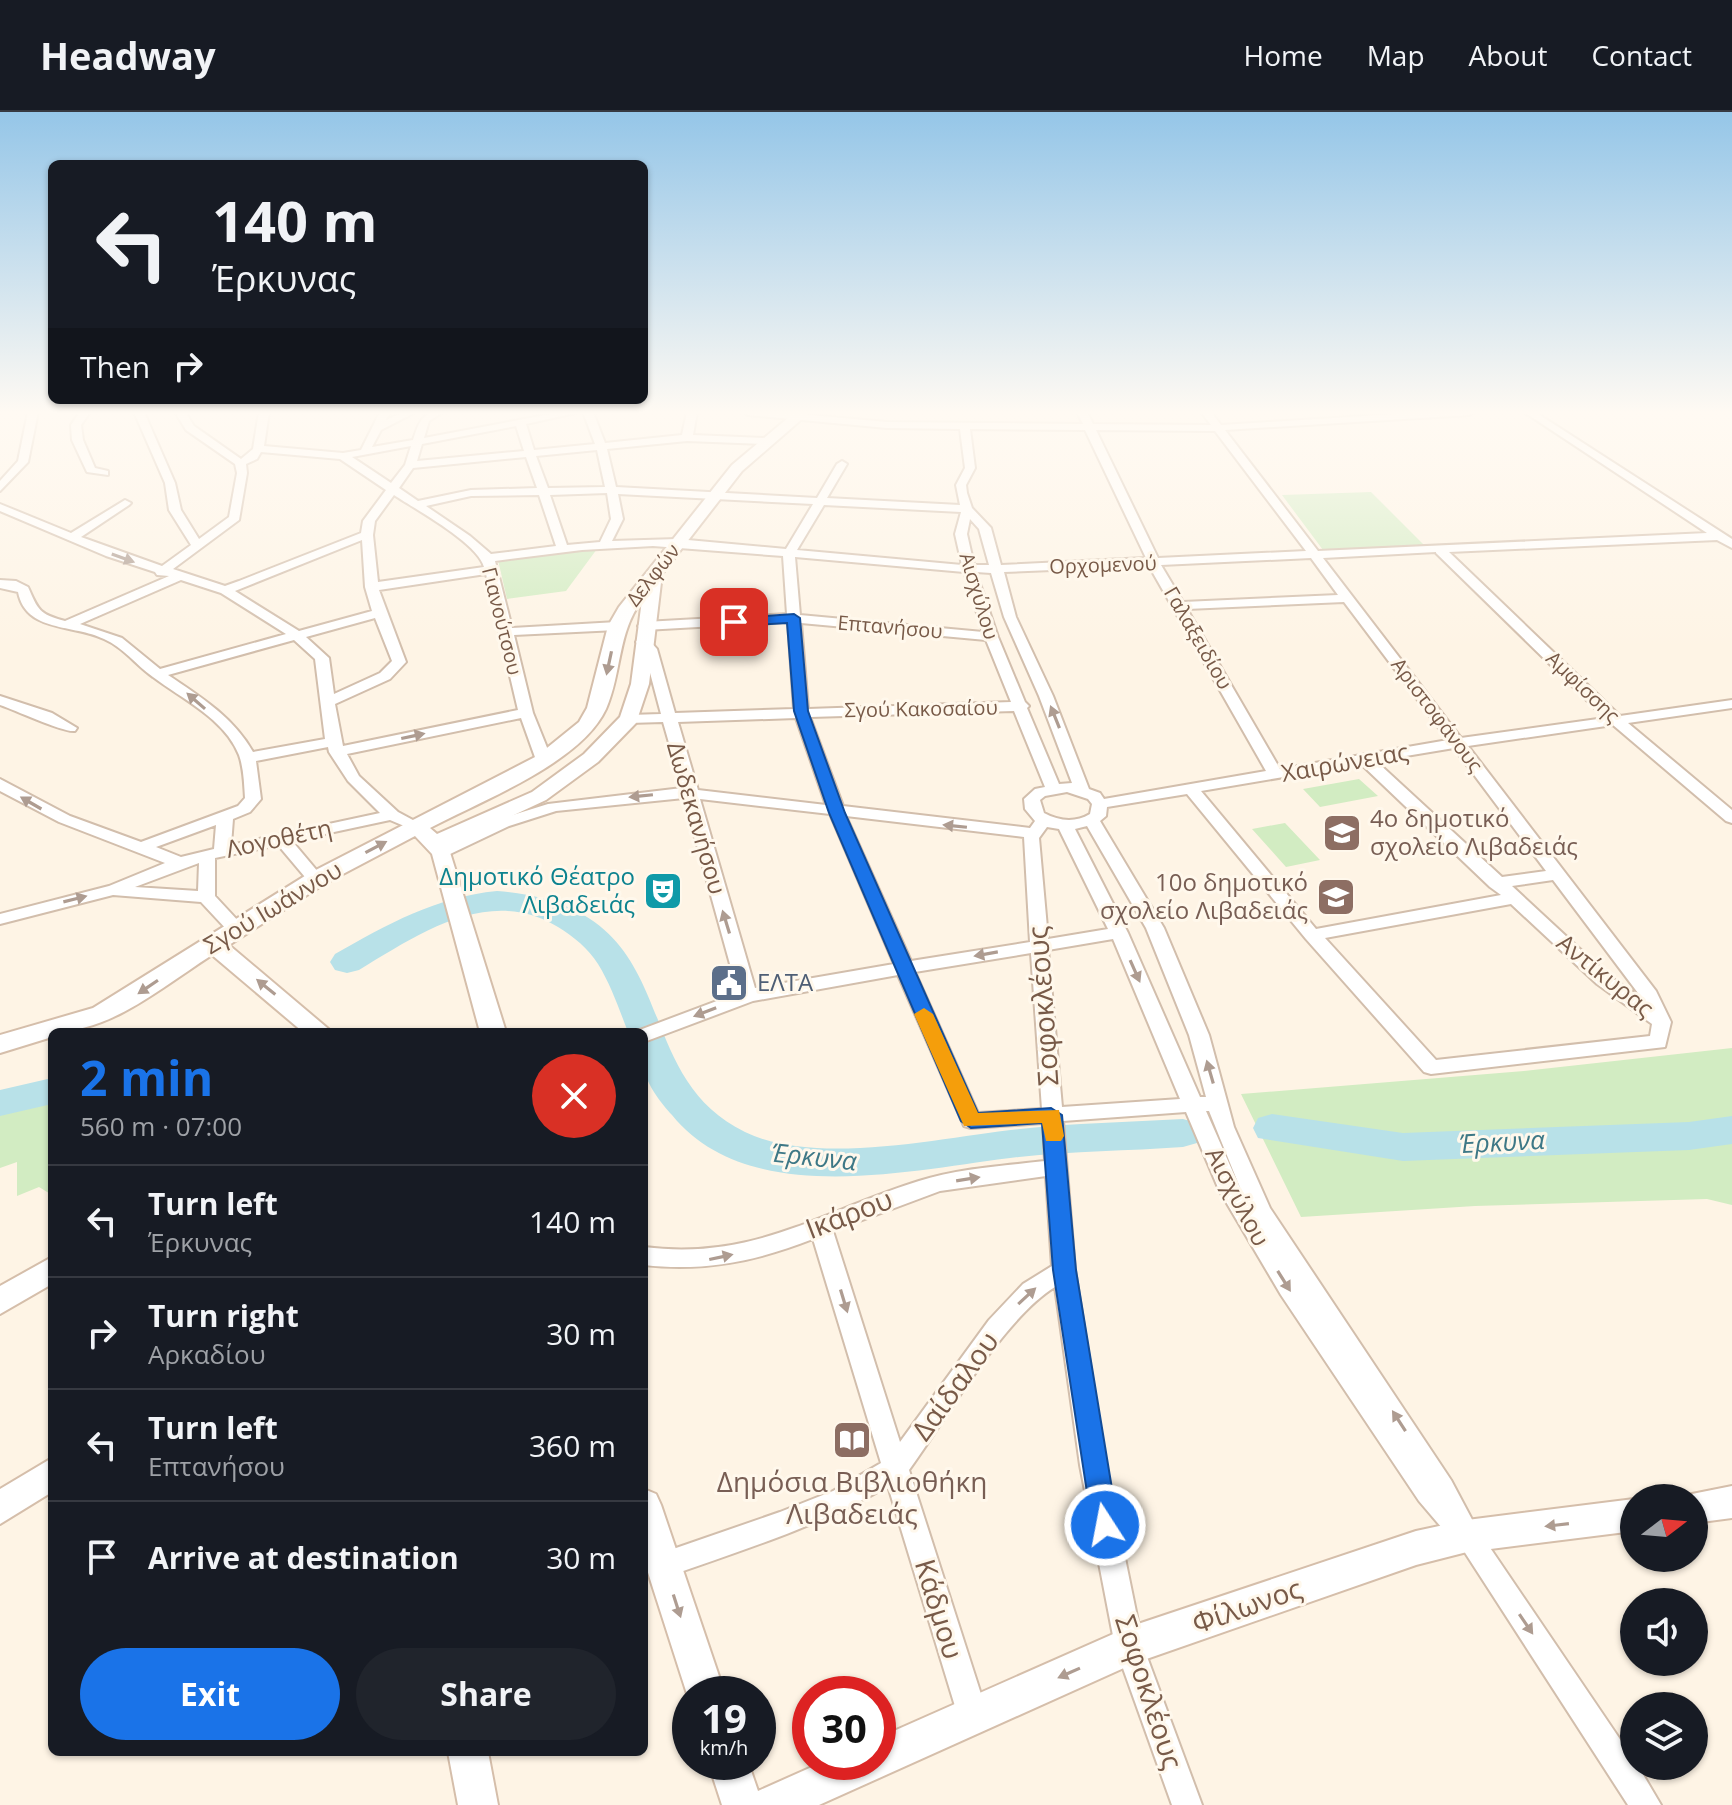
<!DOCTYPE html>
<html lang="en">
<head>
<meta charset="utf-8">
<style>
	:root { --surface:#171b24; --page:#20242c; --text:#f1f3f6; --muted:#9ea1a6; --line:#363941; --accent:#1a73e8 }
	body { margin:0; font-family:"Open Sans",sans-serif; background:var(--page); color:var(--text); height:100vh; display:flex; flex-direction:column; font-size:30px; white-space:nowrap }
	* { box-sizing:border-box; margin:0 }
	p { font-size:26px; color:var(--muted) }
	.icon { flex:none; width:44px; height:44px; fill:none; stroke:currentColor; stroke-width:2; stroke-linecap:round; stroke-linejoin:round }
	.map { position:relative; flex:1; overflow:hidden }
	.panel { position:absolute; left:48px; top:916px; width:600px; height:728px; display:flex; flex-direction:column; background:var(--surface); border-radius:12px; box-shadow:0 2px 6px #0004 }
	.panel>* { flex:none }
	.banner { position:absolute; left:48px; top:48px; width:600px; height:244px; border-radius:12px; box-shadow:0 2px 6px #0004; background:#171b24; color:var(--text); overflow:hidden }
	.needle { width:52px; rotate:74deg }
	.fabs { position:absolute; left:1620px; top:1372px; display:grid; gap:16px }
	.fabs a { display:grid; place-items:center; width:88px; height:88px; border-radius:50%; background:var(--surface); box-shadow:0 2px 6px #0004; font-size:40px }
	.speed { position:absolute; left:672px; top:1564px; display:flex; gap:16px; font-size:40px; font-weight:700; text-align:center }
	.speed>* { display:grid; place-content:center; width:104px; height:104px; border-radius:50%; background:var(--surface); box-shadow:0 2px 6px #0004; line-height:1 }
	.speed small { font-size:20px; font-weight:400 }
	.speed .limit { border:12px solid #d22; background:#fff; color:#111 }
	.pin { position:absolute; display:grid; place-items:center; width:68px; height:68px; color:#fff; margin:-34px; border-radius:16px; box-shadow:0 4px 12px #0006 }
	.me { position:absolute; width:88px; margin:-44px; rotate:349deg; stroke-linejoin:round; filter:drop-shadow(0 0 6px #0008) }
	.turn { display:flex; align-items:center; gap:28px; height:168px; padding:0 32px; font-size:36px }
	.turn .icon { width:104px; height:104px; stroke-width:2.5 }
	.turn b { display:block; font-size:56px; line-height:68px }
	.then { display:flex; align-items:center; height:76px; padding:0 32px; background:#0003; gap:16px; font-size:30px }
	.round { display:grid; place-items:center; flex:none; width:84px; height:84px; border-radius:42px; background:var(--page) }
	.summary { display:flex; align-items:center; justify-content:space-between; height:136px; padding:0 32px }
	h1 { font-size:48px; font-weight:700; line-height:60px; color:var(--accent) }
	.action { display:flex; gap:16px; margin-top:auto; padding:16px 32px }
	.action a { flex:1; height:92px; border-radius:48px; background:var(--accent); color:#fff; font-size:32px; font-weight:700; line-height:92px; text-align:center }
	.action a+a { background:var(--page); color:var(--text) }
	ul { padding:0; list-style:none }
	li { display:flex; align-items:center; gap:24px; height:112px; padding:0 32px; border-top:2px solid var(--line) }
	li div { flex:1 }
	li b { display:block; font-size:30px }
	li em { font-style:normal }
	header { display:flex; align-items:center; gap:48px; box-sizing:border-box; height:112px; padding:0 40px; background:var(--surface); border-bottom:2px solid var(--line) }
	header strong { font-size:38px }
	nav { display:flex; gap:44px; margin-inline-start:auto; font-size:28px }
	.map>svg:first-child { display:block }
	.green { fill:#d2ecc2 }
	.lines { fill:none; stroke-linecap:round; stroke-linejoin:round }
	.river { fill:#b8e1e8; fill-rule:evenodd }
	.street-casing { stroke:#d2beac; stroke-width:4 }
	.secondary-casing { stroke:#d5beaa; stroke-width:4 }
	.street { fill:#fff; fill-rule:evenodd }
	.secondary { fill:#fff; fill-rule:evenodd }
	.oneway { fill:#ae9c91 }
	.route { fill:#1a73e8; stroke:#114b97; stroke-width:2 }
	.slow { fill:#f59e0b }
	.labels { text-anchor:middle; stroke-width:6; stroke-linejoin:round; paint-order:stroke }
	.far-street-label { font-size:20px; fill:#785a48; stroke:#fff8ec }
	.street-label { font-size:24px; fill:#785a48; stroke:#fff8ec }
	.education-label { font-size:24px; fill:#785e54; stroke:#fff8ec; text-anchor:start }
	.culture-label { font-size:24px; fill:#0d838f; stroke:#fff8ec; text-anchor:end }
	.service-label { font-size:24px; fill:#4e5e75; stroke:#fff8ec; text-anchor:start }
	.water-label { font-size:26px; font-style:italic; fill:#3e7886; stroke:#fff8ec }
	.near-street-label { font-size:28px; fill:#785a48; stroke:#fff8ec }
	.near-education-label { font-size:28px; fill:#785e54; stroke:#fff8ec }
</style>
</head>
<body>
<header>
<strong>Headway</strong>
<nav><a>Home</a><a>Map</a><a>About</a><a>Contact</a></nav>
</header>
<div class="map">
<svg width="1732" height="1693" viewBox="0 0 1732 1693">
	<rect width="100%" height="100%" fill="#fef4e5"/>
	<path class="green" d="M1371,380L1425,434L1323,438L1282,383Z
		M597,437L566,479L507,487L498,448Z
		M1359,667L1378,684L1320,695L1303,677Z
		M1285,711L1320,748L1286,755L1252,717Z
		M1732,936V1093L1707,1087L1475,1094L1301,1105L1241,982L1524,959Z
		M52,983V1083L39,1075L17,1084V1050L0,1056V995Z"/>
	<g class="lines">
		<path class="river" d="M497,779C693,795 620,959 745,1020C817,1055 943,1025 1020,1017C1074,1011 1129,1010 1183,1007L1197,1011L1202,1021L1197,1031L1183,1035C1128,1039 1073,1039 1019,1045C914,1057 750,1099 672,1003C661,991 647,973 644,957C642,945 644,931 644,920H628C619,897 611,873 598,852C588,836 574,825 558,815C489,773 419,822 359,858L347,861L335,858L330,850L335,842C388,812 436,785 497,779Z
			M52,966V992L0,1004V978Z
			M1272,1002L1403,1021L1689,1010L1732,1004V1032L1689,1038L1403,1049L1258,1026L1253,1016L1258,1006Z"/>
		<g class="street-casing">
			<path id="street" d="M28,300H38L28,350L0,379V369L18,349Z
				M80,300H90L81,313L83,328L95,356L108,359V363L87,360L72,328L71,313Z
				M134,300H144L175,371L181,398L199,427L229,405L237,361L235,352L186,318L175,300H185L194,314L241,347L253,337L259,300H269L264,334L343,341L361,338L380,300H390L386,308L404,300H416L381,318L372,335L413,328C419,310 422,299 443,300L429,309L424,326L561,300H580L526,312L534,338L595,332L583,300H593L605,331L682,323L687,300H697L693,323L766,326L771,329L766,332L687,329L607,337L616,375L817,386L837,352L842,349L847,352L827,386L960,393L956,373L965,356L960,317L887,316L748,303L743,300H776L887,310L1083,312L1077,300H1087L1093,312L1211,313L1201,300H1211L1221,313L1427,300H1474L1469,303L1225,318L1318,439L1707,421L1524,300H1535L1732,427V436L1717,428L1449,440L1620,604L1732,588V596L1628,611L1732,698V711L1726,709L1613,613L1468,634L1656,879L1671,910L1665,935L1431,962L1424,960L1306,827L1187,682L1107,695L1106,704L1100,709L1164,816L1209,923L1234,1015L1270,1096L1451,1368L1476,1415L1634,1648V1654H1638L1661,1693H1628L1451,1419L1442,1416L1419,1389L1281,1183L1219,1078L1186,1000L1063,1009L1075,1158L1106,1353L1143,1534L1202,1693H1172L1115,1534L1080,1353L1055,1175C1004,1206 946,1307 909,1358L988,1604L983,1614L973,1619L963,1614L958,1604L888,1374C818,1415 740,1439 663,1466L653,1462L649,1453L653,1444L780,1400L833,1379L881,1351L813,1127C757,1149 704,1160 644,1153V1135C753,1149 820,1100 919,1069C960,1056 1003,1054 1045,1049L1043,1011L971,1016L964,1014L898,863L753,889L644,930V920L637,919L738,881L684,686L556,699L509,714L448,743L442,745L434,740L497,708L548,692L682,676L663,610L629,611L622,607L629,603L661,602L644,538L636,530L638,527H648L657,537L675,601L794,597L788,510L645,518L638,514L645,510L787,502L783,444L653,434L582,438L495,449L512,516L617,510L624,514L617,518L514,523L533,601L552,648L549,651L544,653L536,648L521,606L347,642L359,664L398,700L424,714L416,719L390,708L292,729L324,767L316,772L310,771L278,733L215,746V784L241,812L244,816L241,820H229L201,790L113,783L0,812V802L109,774L165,751L59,710L0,679V667L70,704L141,730L238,694L245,686C244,672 244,657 239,643C225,607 182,587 153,565C136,553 123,535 104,527C74,512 26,521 18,480L0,476V468L16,469L28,475C38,498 39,502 65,509L169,464L157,463L155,460L106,444L0,399V392L71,421L125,388L131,391L129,393L81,425L162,454L191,433L169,398L165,371ZM516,314L524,339L417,349L422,332ZM970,317L1085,318L1146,446L1001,453L991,416L972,396L967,381L966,373L975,356ZM1096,318L1215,319L1306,439L1158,446ZM411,334L405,353L391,371L352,345ZM597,338L605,375L548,376L536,344ZM261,340L340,347L386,378L363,409L361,421L239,469L225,474L173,457L239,408L247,361L246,352L257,347ZM526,345L537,376L471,378L418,389L399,376L413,356ZM607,381L611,407L600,430L567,433L550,383ZM618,382L813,392L786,437L677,427L612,429L623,407ZM394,383C415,397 478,431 484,455L378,470L373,423L375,409ZM539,383L556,434L491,442L470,424L426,394L471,384ZM824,393L961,400L955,422L962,453L797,438ZM970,407L979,417L989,453H974L967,422ZM362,428L365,475L372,499L299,519L235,479ZM1436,440V441L1605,606L1461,626L1323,446ZM795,445L964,460L983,520L800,503ZM1311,446L1338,483L1183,490L1161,453ZM1149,454L1266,659L1104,687L1100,681L1089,677L1053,584L1016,505L1004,460ZM976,460L991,461L1004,505L1039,584L1072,671L1059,672L1027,596L1029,594L1025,590L998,525ZM486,462L518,598L343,634L335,592L390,567L406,550L379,478ZM181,468L221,481L286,522L160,557L122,526L80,512ZM1344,490L1448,628L1280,657L1187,497ZM375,506L392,549L380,561L334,582L329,546L306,525ZM801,511L986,528L1011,590L808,597ZM294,528L315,547L325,627L253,640C233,605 201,585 168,563ZM1014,599L1045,675L1035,677L1024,687L1025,697L1035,709L1030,716L843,694L810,605ZM796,606L826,693L698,678L678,610ZM328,635L329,640L348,669L380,701L231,733L233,707L250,700L261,687L256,649ZM1454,636L1546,759L1502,765L1376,649ZM1361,652L1490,775L1501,783L1316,817L1201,679ZM1067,680L1088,687L1092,692L1090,702C1075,711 1059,709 1044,701L1040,688L1045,684ZM700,687L830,702L894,852L755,876ZM846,704L1024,725L1030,830L911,849ZM216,713L214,737L181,745L156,735ZM1087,714L1146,816L1189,923L1206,985H1200L1128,821L1075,717ZM1047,715L1059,717L1108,817L1048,827L1039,726ZM199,751L198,779L135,775ZM1553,768L1641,885V886L1609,864L1512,774ZM1511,792L1597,872L1652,912L1650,924L1436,948L1325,826ZM1113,827L1180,987L1062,995L1048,838ZM1031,841L1042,997L978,1001L915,860ZM1206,999H1209L1241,1078L1240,1076ZM1046,1064L1052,1154L1023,1172L989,1208L900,1330L833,1119L940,1079Z
				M0,584L52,601L77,616L75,619C64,621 15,598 0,593Z"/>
		</g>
		<g class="secondary-casing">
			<path id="secondary" d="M795,300H810L742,359L662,462L649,572L636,611L598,650L546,688L448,734L506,920H480L432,742L415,724L324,772L229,833L332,920H303L212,843C163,874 112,920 52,920V925L0,941V923L93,896L308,762L537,644L579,610L587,596L608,514L619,495L732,353ZM642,488L631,572L620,605L584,642L532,680L437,722L430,716C481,689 581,651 606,597C622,561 617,521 642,488Z
				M52,1145V1172L0,1202V1174Z
				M52,1346V1380L0,1412V1377Z
				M1732,1374V1406L1694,1411V1386L1682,1384Z
				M644,1377L656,1382L661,1393L725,1582H690V1590L687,1582L644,1448Z
				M1634,1387V1419L1467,1440L1416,1453L1135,1551L819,1693H722L708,1650H748L758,1679L823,1650H878V1626L1129,1515L1416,1419L1467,1408Z
				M448,1640H488L498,1693H458Z"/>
		</g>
		<use href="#street" class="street"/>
		<use href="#secondary" class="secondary"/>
	</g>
	<defs><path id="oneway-solid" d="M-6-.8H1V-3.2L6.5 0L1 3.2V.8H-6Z" transform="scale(2)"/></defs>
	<g class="oneway">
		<use href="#oneway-solid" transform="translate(123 446) rotate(20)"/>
		<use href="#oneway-solid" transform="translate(609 551) rotate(102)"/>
		<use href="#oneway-solid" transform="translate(196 589) rotate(-139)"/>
		<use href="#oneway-solid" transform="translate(1055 605) rotate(-112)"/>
		<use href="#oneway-solid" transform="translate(413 624) rotate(-12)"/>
		<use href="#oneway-solid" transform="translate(641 684) rotate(174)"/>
		<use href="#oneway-solid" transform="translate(31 691) rotate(-150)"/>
		<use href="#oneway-solid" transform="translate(955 714) rotate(-174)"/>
		<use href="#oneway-solid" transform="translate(376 735) rotate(-28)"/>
		<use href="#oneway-solid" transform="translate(75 787) rotate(-14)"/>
		<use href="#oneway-solid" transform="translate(726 810) rotate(-107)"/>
		<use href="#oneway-solid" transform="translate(986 842) rotate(170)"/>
		<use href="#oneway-solid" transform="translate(1135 859) rotate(66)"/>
		<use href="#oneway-solid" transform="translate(148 875) rotate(146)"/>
		<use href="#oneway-solid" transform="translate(266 875) rotate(-141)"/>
		<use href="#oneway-solid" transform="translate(705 900) rotate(159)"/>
		<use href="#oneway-solid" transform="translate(1210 960) rotate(-106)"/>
		<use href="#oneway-solid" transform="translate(968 1067) rotate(-9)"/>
		<use href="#oneway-solid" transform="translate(721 1145) rotate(-12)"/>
		<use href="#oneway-solid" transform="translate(1284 1169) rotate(58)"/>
		<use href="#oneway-solid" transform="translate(1027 1184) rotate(-43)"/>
		<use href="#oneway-solid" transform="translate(844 1189) rotate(73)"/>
		<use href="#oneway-solid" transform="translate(1399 1309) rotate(-123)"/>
		<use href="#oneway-solid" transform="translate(1557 1413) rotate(173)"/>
		<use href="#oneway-solid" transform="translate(677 1494) rotate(72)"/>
		<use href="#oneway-solid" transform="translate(1526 1512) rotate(56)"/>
		<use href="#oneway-solid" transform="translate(1069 1561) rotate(156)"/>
	</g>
	<linearGradient id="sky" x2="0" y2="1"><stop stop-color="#95c6e8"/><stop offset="0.56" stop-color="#fffaf3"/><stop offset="1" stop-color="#fffaf3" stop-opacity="0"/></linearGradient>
	<rect width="1732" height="537" fill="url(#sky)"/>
	<path class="route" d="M794,502L800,506L808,599L845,701L978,1001L1051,996L1062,1003L1076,1158L1118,1413L1114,1422L1105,1426L1096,1422L1092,1413L1053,1158L1042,1011L971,1016L961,1009L829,701L794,599L787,511L734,514L727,510L734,506Z"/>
	<path class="slow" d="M924,896L933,902L978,1001L1059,998L1064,1024L1061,1029H1046L1042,1011L964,1014L914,902Z"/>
	<defs>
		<g id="school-square" transform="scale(2)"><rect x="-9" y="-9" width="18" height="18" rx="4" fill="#8d6e63" stroke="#fff8ec"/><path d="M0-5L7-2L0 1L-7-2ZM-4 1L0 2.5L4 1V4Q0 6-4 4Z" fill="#fff"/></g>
		<g id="theatre-square" transform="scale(2)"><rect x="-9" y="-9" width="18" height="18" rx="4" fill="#0f9aa8" stroke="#fff8ec"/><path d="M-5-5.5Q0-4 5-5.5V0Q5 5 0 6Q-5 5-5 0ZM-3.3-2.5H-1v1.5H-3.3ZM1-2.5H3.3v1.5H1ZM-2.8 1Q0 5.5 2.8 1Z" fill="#fff"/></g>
		<g id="civic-square" transform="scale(2)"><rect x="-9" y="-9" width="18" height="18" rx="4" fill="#5c6f8a" stroke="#fff8ec"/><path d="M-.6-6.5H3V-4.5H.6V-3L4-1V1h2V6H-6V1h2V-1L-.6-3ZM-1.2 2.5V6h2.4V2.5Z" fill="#fff"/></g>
		<g id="library-square" transform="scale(2)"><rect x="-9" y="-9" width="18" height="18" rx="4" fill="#8d6e63" stroke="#fff8ec"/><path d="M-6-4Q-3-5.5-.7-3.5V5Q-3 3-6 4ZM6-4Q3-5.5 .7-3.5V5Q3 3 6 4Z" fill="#fff"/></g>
	</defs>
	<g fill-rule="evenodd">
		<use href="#school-square" x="1342" y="721"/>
		<use href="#theatre-square" x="663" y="779"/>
		<use href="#school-square" x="1336" y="785"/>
		<use href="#civic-square" x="729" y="871"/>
		<use href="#library-square" x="852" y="1328"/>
	</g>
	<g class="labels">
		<g class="far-street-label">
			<text transform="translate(1103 453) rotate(-2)" y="7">Ορχομενού</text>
			<text transform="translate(653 463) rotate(-52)" y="7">Δελφών</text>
			<text transform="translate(979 484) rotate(73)" y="7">Αισχύλου</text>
			<text transform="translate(502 509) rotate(76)" y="7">Γιανούτσου</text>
			<text transform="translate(890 515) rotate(5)" y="7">Επτανήσου</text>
			<text transform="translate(1198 526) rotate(60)" y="7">Γαλαξειδίου</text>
			<text transform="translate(1583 575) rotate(44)" y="7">Αμφίσσης</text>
			<text transform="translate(921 597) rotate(-1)" y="7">Σγού Κακοσαίου</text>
			<text transform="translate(1437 603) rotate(53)" y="7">Αριστοφάνους</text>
		</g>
		<g class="street-label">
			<text transform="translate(1345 651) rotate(-10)" y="8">Χαιρώνειας</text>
			<text transform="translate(696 706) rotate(74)" y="8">Δωδεκανήσου</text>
			<text transform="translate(279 727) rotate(-12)" y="8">Λογοθέτη</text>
			<text transform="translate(273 796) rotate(-31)" y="8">Σγού Ιωάννου</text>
			<text transform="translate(1605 864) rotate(39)" y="8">Αντίκυρας</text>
			<text transform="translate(1237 1085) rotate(62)" y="8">Αισχύλου</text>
		</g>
		<g class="education-label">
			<text x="1370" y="715">4ο δημοτικό<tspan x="1370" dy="28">σχολείο Λιβαδειάς</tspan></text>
			<text x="1308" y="779" text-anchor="end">10ο δημοτικό<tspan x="1308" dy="28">σχολείο Λιβαδειάς</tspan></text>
		</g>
		<g class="culture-label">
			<text x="635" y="773">Δημοτικό Θέατρο<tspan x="635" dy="28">Λιβαδειάς</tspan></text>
		</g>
		<g class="service-label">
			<text x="757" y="879">ΕΛΤΑ</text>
		</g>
		<g class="water-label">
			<text transform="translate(1502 1030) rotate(-3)" y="9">Έρκυνα</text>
			<text transform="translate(814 1045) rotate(6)" y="9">Έρκυνα</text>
		</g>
		<g class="near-street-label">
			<text transform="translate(1043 894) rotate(-94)" y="10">Σοφοκλέους</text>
			<text transform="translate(849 1102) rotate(-21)" y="10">Ικάρου</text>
			<text transform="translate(955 1274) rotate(-54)" y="10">Δαίδαλου</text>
			<text transform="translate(1247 1494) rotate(-19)" y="10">Φίλωνος</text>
			<text transform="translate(939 1497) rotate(73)" y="10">Κάδμου</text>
			<text transform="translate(1149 1580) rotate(72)" y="10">Σοφοκλέους</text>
		</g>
		<g class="near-education-label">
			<text x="852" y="1380">Δημόσια Βιβλιοθήκη<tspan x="852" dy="32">Λιβαδειάς</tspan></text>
		</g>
	</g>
</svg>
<div class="fabs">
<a><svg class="needle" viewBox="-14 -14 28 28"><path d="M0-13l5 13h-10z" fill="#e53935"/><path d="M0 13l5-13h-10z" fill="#9ea1a6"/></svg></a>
<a><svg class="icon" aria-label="sound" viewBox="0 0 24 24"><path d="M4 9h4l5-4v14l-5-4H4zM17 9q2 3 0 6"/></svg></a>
<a><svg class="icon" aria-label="layers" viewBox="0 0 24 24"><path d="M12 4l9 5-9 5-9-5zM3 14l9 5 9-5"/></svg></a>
</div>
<div class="speed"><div>19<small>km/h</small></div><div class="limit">30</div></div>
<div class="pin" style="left:734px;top:510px;background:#d93025"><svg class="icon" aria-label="arrive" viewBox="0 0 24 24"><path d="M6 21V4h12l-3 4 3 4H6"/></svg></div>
<svg class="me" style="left:1105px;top:1413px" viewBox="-20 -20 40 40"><circle r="17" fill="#1a73e8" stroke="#fff" stroke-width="3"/><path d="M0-11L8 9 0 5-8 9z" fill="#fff"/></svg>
<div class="banner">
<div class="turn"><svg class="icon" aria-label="left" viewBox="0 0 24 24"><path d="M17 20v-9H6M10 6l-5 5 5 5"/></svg><div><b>140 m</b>Έρκυνας</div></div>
<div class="then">Then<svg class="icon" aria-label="right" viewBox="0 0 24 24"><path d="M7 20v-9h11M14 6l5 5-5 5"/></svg></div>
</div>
<section class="panel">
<div class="summary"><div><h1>2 min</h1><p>560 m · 07:00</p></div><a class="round" style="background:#d93025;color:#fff"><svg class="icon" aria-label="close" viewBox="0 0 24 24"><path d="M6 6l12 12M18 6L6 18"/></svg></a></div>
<ul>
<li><svg class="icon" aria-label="left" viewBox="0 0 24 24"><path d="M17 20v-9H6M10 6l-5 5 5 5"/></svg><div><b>Turn left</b><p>Έρκυνας</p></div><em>140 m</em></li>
<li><svg class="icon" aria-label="right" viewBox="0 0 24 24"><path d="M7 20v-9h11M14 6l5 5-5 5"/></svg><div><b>Turn right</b><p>Αρκαδίου</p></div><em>30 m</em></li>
<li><svg class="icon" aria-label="left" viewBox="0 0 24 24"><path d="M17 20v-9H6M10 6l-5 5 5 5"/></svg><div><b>Turn left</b><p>Επτανήσου</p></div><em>360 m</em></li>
<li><svg class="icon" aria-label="arrive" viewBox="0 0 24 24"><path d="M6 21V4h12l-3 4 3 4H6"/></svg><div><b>Arrive at destination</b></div><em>30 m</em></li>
</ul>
<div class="action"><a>Exit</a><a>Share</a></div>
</section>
</div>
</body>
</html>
